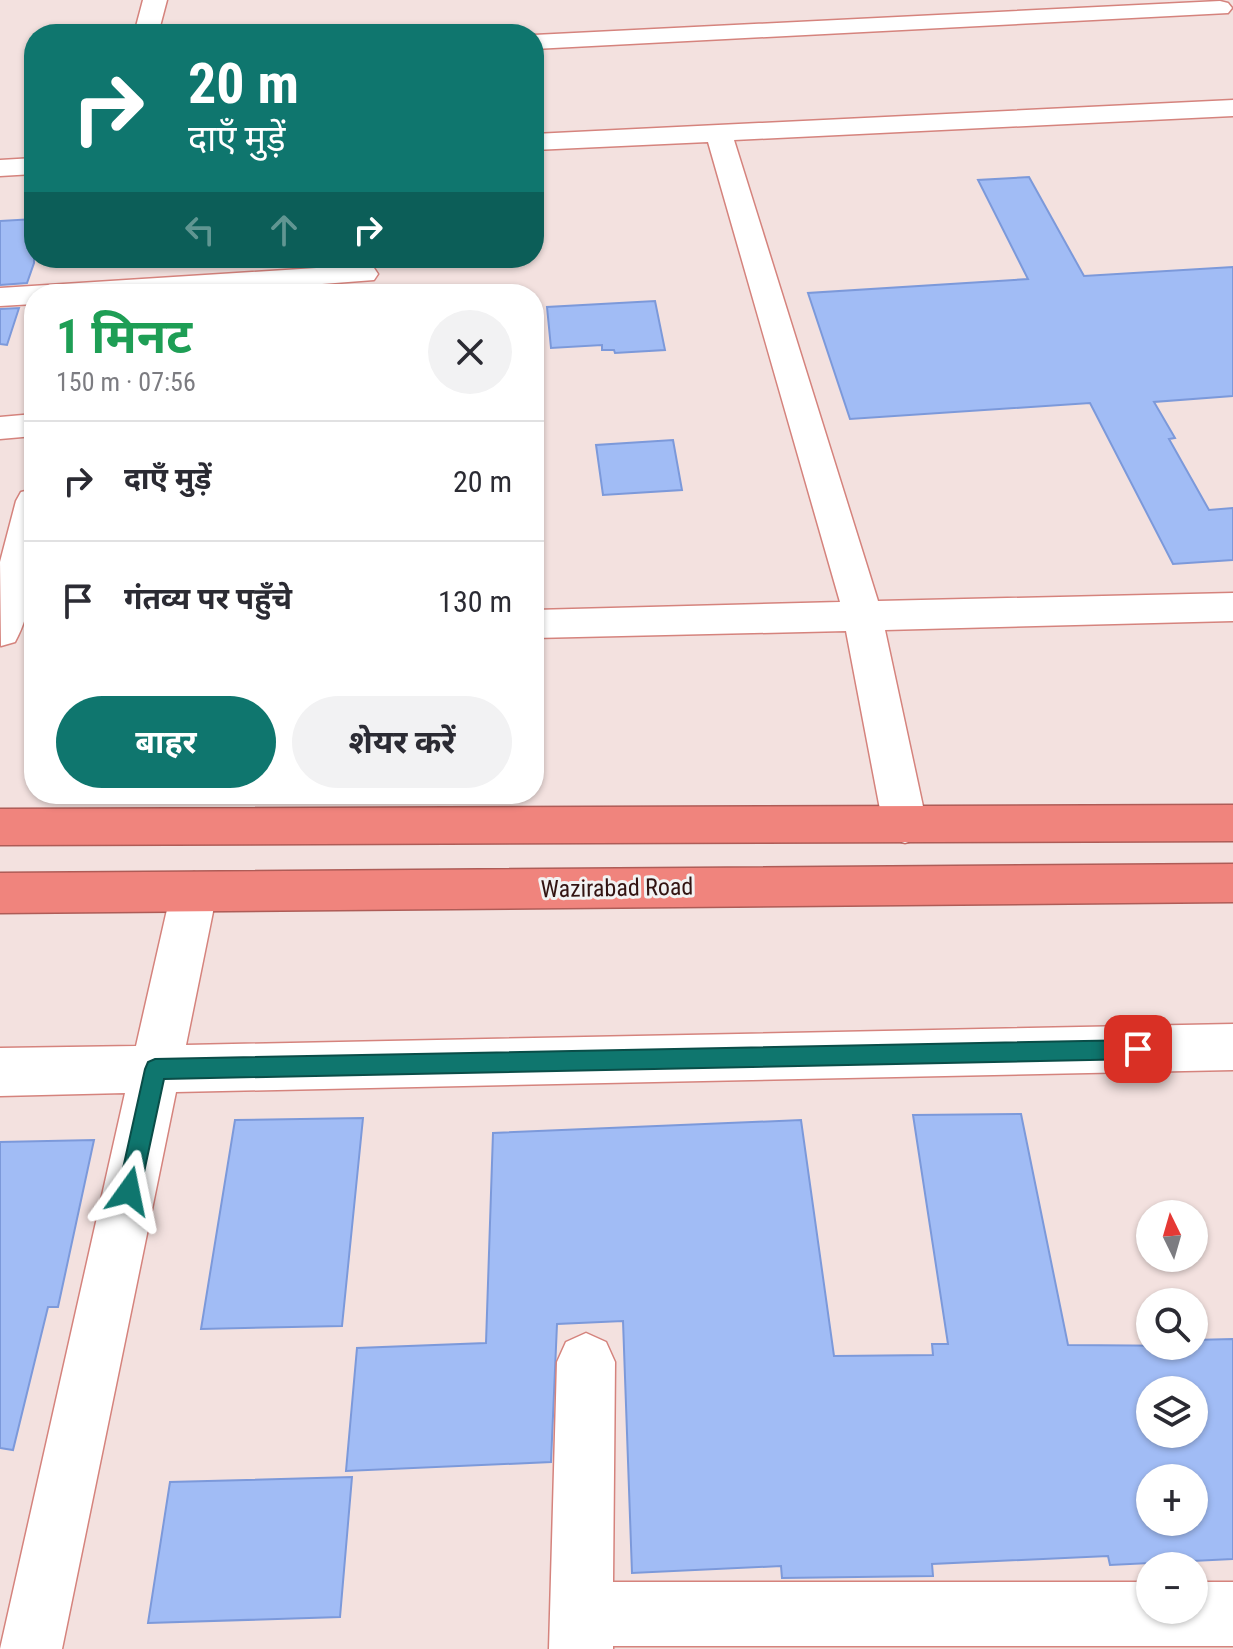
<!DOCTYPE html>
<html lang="hi">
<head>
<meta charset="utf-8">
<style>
	:root { --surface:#fff; --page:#f2f2f3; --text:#2b2b33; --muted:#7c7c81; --line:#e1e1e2; --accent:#0f766e }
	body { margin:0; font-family:"Roboto Condensed","Noto Sans Devanagari",sans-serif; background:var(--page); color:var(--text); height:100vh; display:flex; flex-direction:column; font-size:30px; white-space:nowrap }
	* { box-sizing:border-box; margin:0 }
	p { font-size:26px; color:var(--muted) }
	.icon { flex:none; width:44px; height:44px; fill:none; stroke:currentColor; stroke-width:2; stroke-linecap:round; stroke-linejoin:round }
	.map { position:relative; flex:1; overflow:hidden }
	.panel { position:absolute; left:24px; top:284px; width:520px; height:520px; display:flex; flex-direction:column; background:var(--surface); border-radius:32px; box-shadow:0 2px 6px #0004 }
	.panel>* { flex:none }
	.banner { position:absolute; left:24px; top:24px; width:520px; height:244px; border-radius:32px; box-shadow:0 2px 6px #0004; background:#0f766e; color:#fff; overflow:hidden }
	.needle { width:52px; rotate:355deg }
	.fabs { position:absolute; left:1136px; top:1200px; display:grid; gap:16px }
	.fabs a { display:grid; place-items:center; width:72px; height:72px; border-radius:50%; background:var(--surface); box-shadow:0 2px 6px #0004; font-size:40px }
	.pin { position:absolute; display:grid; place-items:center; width:68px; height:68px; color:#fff; margin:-34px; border-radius:16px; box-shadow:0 4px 12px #0006 }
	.me { position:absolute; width:88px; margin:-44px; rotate:12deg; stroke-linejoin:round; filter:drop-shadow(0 0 6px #0008) }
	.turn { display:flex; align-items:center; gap:28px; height:168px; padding:0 32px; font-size:36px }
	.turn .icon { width:104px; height:104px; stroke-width:2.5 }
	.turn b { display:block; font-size:56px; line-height:68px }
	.lanes { display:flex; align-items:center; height:76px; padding:0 32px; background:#0003; justify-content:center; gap:40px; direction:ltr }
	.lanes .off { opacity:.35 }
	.round { display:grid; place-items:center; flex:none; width:84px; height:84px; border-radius:42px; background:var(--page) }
	.headline { display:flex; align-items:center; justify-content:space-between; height:136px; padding:0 32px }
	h1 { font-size:48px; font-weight:700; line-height:60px; color:#1e9e55 }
	.button { display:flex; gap:16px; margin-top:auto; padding:16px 32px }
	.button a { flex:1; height:92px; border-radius:48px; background:var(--accent); color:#fff; font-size:32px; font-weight:700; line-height:92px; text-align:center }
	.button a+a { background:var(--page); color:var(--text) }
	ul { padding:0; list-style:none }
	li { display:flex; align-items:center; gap:24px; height:120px; padding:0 32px; border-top:2px solid var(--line) }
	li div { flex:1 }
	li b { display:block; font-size:30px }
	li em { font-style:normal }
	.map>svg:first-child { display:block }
	.building { fill:#a1bcf5; stroke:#7c99da; stroke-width:2; fill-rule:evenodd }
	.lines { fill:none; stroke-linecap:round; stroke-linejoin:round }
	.minor-casing { stroke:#d5837d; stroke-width:3 }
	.highway-casing { stroke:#ae5c57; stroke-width:3 }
	.minor { fill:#fff; fill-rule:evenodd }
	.highway { fill:#f0847d; fill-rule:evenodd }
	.route { fill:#0f766e; stroke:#0a4d48; stroke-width:2 }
	.labels { text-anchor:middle; stroke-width:6; stroke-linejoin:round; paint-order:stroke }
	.street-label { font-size:24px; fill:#321311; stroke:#f2f2f2 }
</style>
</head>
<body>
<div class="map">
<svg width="1233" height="1649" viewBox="0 0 1233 1649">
	<rect width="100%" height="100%" fill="#f3e1df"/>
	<path class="building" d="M1029,177L1084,276L1233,267V396L1154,402L1175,438L1169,439L1209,510L1233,508V560L1173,564L1090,403L850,419L808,293L1028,279L978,180Z
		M34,219V263L27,283L0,285V221Z
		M655,301L665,350L615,353L614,350H602V345L551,348L547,307Z
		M19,308L7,345L0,344V309Z
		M673,440L682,490L603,495L596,445Z
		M1021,1114L1068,1345L1194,1346V1340L1233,1339V1559L1110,1565L1108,1556L932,1564L933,1576L782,1578L781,1566L632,1573L623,1321L557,1324L551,1462L346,1471L357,1348L486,1343L493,1133L801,1120L834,1356L933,1355L932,1344H948L913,1115ZM1150,1390H1194V1434H1150ZM1150,1478H1194V1522H1150Z
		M363,1118L342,1326L201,1329L235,1120Z
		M94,1140L58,1307H48L13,1450L0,1448V1142Z
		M352,1477L340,1617L148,1623L170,1482Z"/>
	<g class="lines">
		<g class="minor-casing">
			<path id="minor" d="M143,0H167L158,34H134Z
				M1220,1L1228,3L1232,8L1228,13L534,49V35Z
				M1233,100V116L734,140L878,601L1233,593V621L885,630L927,825L921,838L905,843L889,838L883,825L846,631L534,638V610L840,602L708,142L534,150V134Z
				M34,158V174L0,176V160Z
				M363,265L374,268L378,274L374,280L191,294H34V304L0,306V288Z
				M34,414V436L0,439V417Z
				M34,489C34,539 40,597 15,642L1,646L0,562L16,501L21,492Z
				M194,872L210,878L217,892L186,1045L1233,1024V1070L176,1092L62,1649H0L125,1093L0,1096V1048L136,1046L171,892L178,878Z
				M586,1333L606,1342L615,1362L613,1582H1150V1610H1194V1582H1233V1646H613V1649H549L557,1362L566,1342Z"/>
		</g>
		<g class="highway-casing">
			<path id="highway" d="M1233,805V841L0,845V809Z
				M1233,864V902L0,913V873Z"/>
		</g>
		<use href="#minor" class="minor"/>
		<use href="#highway" class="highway"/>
	</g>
	<path class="route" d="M1138,1040L1145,1042L1148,1049L1145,1056L1138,1059L164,1079L140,1191L137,1199L129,1202L121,1199L118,1191L145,1069L148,1062L155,1059Z"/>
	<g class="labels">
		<g class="street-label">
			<text transform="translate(617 888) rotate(-1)" y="8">Wazirabad Road</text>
		</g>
	</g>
</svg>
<div class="fabs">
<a><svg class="needle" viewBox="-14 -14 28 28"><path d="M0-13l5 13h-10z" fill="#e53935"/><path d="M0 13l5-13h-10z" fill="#7c7c81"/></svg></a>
<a><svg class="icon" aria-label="search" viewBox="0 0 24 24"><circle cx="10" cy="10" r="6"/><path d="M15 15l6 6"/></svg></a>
<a><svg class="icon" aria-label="layers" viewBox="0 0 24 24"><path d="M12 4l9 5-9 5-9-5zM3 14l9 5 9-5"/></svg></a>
<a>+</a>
<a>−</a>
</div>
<div class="pin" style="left:1138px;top:1049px;background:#d93025"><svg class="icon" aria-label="arrive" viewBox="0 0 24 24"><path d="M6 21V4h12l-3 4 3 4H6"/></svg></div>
<svg class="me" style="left:129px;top:1191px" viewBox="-20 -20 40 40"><path d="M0-17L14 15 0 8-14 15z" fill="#0f766e" stroke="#fff" stroke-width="4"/></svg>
<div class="banner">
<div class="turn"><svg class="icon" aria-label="right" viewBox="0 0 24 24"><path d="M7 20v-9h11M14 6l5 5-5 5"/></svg><div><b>20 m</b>दाएँ मुड़ें</div></div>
<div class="lanes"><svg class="icon off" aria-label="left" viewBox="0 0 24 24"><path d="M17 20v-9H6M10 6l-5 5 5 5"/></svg><svg class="icon off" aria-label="ahead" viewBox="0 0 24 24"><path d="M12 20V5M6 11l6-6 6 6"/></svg><svg class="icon" aria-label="right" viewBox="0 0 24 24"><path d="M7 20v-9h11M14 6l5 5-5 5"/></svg></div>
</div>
<section class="panel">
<div class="headline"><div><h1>1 मिनट</h1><p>150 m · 07:56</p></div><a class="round"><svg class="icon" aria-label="close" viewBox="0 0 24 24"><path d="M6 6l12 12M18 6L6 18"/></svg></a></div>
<ul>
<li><svg class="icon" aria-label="right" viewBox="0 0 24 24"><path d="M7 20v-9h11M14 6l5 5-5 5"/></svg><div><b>दाएँ मुड़ें</b></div><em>20 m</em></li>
<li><svg class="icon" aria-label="arrive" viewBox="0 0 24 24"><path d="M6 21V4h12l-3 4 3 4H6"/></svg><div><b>गंतव्य पर पहुँचे</b></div><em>130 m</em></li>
</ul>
<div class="button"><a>बाहर</a><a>शेयर करें</a></div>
</section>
</div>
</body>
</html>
